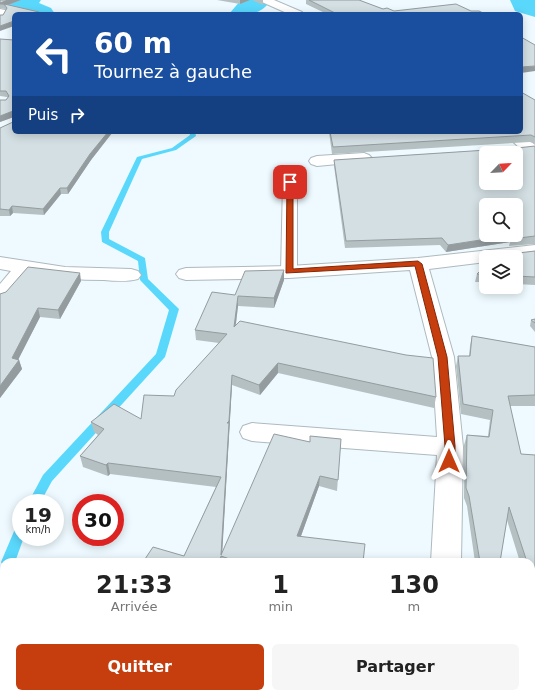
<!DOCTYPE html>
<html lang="fr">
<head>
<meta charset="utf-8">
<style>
	:root { --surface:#fff; --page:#f6f6f6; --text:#222; --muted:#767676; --accent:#c63e0e }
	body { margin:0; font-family:"DejaVu Sans",sans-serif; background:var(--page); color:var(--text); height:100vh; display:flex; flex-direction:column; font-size:15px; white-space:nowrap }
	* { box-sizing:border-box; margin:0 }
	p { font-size:13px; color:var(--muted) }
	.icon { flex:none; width:22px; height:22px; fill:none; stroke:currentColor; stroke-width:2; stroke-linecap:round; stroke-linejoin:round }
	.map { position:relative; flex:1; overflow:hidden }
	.side { position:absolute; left:0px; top:558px; width:535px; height:140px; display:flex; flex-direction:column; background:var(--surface); border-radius:12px 12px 0 0; box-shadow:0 2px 10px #0003 }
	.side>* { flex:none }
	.banner { position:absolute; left:12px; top:12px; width:511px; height:122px; border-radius:6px; box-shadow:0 2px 10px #0003; background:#1a4fa0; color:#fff; overflow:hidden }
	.needle { width:26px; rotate:65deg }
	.tools { position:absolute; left:479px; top:146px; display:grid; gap:8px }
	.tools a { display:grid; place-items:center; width:44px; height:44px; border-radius:6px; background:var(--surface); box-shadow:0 2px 10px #0003; font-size:20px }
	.speed { position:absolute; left:12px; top:494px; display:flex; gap:8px; font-size:20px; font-weight:700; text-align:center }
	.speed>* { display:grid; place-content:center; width:52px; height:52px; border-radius:50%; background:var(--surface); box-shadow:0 2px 10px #0003; line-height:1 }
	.speed small { font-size:10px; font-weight:400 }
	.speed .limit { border:6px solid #d22; background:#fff; color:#111 }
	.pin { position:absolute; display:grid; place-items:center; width:34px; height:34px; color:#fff; margin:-17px; border-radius:8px; box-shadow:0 2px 6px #0006 }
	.me { position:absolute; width:44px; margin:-22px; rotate:0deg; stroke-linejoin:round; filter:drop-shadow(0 0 3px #0008) }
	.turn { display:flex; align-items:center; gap:14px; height:84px; padding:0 16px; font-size:18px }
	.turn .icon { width:52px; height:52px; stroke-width:2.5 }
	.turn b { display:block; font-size:28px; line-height:34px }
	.then { display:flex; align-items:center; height:38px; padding:0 16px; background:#0003; gap:8px; font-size:15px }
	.eta { display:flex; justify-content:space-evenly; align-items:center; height:68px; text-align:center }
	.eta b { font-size:24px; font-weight:800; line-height:28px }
	.action { display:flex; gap:8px; margin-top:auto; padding:8px 16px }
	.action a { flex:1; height:46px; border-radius:6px; background:var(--accent); color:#fff; font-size:16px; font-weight:800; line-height:46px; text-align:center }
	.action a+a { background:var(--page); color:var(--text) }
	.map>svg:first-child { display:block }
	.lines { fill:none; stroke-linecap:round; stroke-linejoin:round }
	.stream { fill:#5ad8fc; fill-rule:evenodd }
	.river { fill:#5ad8fc; fill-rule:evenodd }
	.lane-casing { stroke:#aebabe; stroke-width:2 }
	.street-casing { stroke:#aebabe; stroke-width:2 }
	.lane { fill:#fff; fill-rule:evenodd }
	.street { fill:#fff; fill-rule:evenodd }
	.wall { fill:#b5c0c3 }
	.shaded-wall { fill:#949c9f }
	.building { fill:#d3dfe3; stroke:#949c9f; fill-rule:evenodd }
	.route { fill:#c63e0e; stroke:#812809 }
</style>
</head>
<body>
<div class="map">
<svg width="535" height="698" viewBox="0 0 535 698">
	<rect width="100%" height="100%" fill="#eefaff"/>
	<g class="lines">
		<path class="stream" d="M189,132H195L196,136L176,150L142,159L109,232V239L145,258L148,279L179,309L165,357L52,481L40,503H28L43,475L156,354L169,310L140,280L138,261L102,242L101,232L137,157L172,148L190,135Z
			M21,524V537H24L15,562H4L3,566L1,562L15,529L16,525Z
			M4,566V587L0,589V568Z"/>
		<path class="river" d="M8,0H41L39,3L51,8L55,14C39,14 16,19 6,4Z
			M241,0H271C259,17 248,14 229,14Z
			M510,0H535V17L515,11Z"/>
		<g class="lane-casing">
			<path id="lane" d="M290,178L295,179L297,182V272L295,275L289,277L283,275L281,272L283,182L285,179Z"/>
		</g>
		<g class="street-casing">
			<path id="street" d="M261,0H274L302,12L303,14H289L262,2Z
				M0,9L5,10L6,12L4,18L0,19Z
				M502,132C521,132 521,132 535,145V159L530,157Z
				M364,153L369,155L372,158L369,161L317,166L311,164L309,161L311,158L317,156Z
				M535,245V257L516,259V257H486V262L429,269L454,357L463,447L461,562H431L437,455L252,441L243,438L240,432L243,426L252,423L437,437L432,357L410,270L289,278L186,280L179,278L176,274L179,270L186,268L289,266L418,258Z
				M0,257L65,267L131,269L138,271L141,275L138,279C127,282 115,281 104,280C79,280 54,278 29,274L7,300L0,302V284L11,271L0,269Z
				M531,651H535V681H531Z
				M98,694H143L145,698H100Z
				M425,694H459V698H425Z"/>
		</g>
		<use href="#lane" class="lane"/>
		<use href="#street" class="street"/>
	</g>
	<path class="wall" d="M0,0H21L8,5L39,12V14H14L3,15L6,10L5,9L0,8Z
		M217,0H250L240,4Z
		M252,0H263V5Z
		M306,0H359L383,9L394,11H471L485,14H327L306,4Z
		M0,39L14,40V132H112V133L91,160L68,194H61L44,215L13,213L10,216H0V128L13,122V117L0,122L6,100L8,98L7,97L0,96Z
		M535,100V144L530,142L332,154L329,132H521Z
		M535,146V244L509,246L510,242L446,252L440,245L345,248L334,166V160L517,148Z
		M535,251V285L516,284V257L518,253Z
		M486,265V282H475L477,274Z
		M284,270V280L274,308L238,306L236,325L436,397L434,408L278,373L260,395L232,385L222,552L310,442L341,439L337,491L319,486L301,536L363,562H143L184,556L216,487L110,474L108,476L83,467L80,456L98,435L94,432L91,422L141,419L174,396L219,343L196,340L195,330L235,295Z
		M81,281L60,319L40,317L18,359L19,360L22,369L0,398V294Z
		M535,319V332L530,326L531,320Z
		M472,336L535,347V406H510L521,454L535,455V607L531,596V562H520L507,520L500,562H475L467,506L464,498V445L467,435L488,436L490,420L461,414L456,366L458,356H469L470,346Z
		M380,694H431L430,698H385L379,697Z"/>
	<path class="shaded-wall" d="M8,0H21L5,6L4,4L0,3Z
		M240,0H250L240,4Z
		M39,12V14H33Z
		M14,21V26L0,31V26Z
		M535,66V71L521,73V67Z
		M13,111L14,117L0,122V116Z
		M108,132H112V133L91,160L68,194L67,188L90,154Z
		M60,188L61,194L44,215L43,209Z
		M12,206L13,213L10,216L9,210Z
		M515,235L511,239L510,242L446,252L448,245Z
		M284,270V280L274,308V298Z
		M80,273L81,281L60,319L58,310Z
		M238,296V306L234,337V327Z
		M38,308L40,317L15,366L19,360L22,369L0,398V386L12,358Z
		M278,363V373L260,395L259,385Z
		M232,375V385L222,557L221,556L227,423Z
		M108,463L110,474L108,476L106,465Z
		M320,476L319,486L297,547V536Z"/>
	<path class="building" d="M0,0H8L0,3L39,12L33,14H14V21L0,26V15H3L7,8L4,4H0Z
		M309,0H359L383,9L387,8L394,11L456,4L471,11H479L485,14H337Z
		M521,37L535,45V66L521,67Z
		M0,39L14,40V132H108L90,154L67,188H60L43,209L12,206L9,210L0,209V128L13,122V111L0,116V100H6L9,96L6,91H0Z
		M521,92L535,100V137L531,135L333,147L330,132H521Z
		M535,146V236L511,239L515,235H516V205H486V235H513L448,245L442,238L346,241L334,160L487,150L489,148H517ZM486,153H516V183H486Z
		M499,251H516L518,253L535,251V277L516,276V257H493Z
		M486,265V275L477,274Z
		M28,267L80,273L58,310L38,308L12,358L19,360L0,386V294L6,292Z
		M284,270L274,298L238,296L234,327L240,321L406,355L433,358L436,397L278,363L259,385L232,375L229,421L227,423H229L221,555L274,434L310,442V436L341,439L338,480L320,476L297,536L365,544L363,562H238L221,556L220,562H143L153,547L184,556L221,477L108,463L106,465L80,456L104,429L91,422L114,404L141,419L144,395L174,396L176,390L227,334L195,330L212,292L235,295L245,271Z
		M535,319V323L531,320Z
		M472,336L535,347V395L508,396L521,454L535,455V586L531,574V562H527L509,507L500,562H480L469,496L466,488L467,435L489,437L493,410L463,404L458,356H470Z
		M422,694H431V696Z"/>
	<path class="route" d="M290,180L293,182V269L418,261L422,264L447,357L455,446V461L453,464H446L444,461L445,446L438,357L415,266L286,273L287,182Z"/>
</svg>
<div class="tools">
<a><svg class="needle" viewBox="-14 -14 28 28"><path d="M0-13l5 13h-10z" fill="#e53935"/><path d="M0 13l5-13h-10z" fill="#767676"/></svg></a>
<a><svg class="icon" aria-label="search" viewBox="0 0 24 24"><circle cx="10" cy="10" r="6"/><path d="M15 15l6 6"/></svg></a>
<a><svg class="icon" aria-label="layers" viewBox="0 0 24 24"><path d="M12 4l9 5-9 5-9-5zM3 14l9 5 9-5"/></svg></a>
</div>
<div class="speed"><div>19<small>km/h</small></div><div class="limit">30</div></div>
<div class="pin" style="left:290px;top:182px;background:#d93025"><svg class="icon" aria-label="arrive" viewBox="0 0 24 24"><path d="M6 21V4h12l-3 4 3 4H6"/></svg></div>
<svg class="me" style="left:449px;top:461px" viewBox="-20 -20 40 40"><path d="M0-17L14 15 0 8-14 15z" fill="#c63e0e" stroke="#fff" stroke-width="4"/></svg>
<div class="banner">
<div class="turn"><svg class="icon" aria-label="left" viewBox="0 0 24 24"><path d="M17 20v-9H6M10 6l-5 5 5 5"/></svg><div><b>60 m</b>Tournez à gauche</div></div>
<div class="then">Puis<svg class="icon" aria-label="right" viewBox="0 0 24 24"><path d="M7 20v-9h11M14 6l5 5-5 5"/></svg></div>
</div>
<section class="side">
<div class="eta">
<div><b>21:33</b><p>Arrivée</p></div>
<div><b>1</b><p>min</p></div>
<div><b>130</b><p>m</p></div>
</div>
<div class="action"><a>Quitter</a><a>Partager</a></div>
</section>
</div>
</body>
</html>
